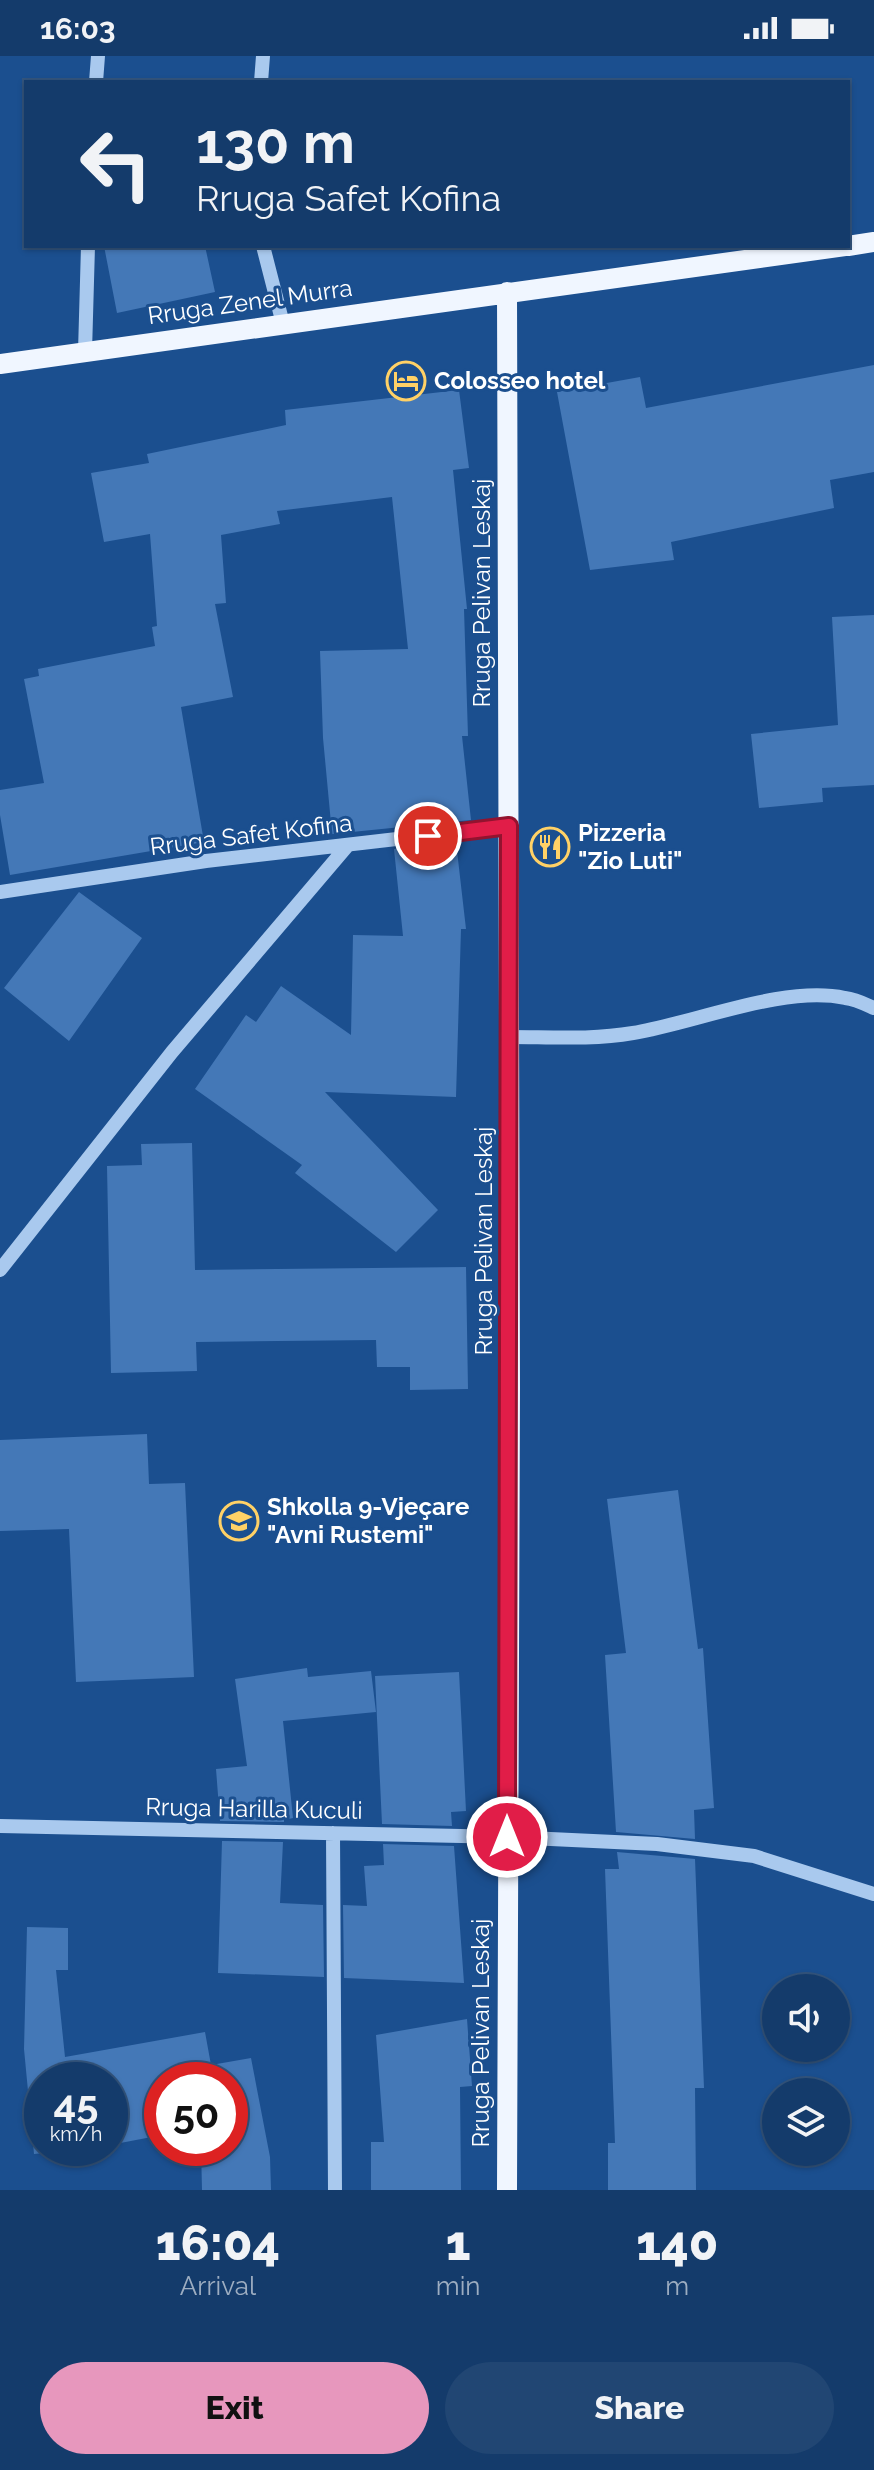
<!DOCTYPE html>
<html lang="en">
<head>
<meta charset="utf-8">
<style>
	:root { --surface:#143b6b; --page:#214673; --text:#f1f3f6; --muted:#9dadc1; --line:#33557e; --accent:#e797bd }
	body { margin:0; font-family:Raleway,sans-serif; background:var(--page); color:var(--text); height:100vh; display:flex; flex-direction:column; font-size:30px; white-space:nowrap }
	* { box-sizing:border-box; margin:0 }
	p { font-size:26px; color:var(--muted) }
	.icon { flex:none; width:44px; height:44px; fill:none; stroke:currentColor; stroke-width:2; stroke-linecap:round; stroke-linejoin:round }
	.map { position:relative; height:2134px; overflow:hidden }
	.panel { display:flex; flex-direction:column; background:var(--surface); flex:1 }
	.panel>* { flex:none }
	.top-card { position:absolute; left:24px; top:24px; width:826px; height:168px; border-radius:0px; box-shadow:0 2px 6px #0004,0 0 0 2px var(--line); background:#143b6b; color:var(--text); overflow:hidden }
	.buttons { position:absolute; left:762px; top:1918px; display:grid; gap:16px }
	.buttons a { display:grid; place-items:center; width:88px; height:88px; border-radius:50%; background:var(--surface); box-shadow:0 2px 6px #0004,0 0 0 2px var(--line); font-size:40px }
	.speed { position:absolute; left:24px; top:2006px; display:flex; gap:16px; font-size:40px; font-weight:700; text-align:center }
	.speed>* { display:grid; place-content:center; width:104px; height:104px; border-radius:50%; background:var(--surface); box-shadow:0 2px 6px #0004,0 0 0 2px var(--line); line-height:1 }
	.speed small { font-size:20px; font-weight:400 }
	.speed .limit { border:12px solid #d22; background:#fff; color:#111 }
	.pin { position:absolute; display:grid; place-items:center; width:68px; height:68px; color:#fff; margin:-34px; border:4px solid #fff; border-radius:50%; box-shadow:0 2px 8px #0007 }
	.me { position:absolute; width:88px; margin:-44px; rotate:0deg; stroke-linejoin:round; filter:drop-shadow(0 0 6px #0008) }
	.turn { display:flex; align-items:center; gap:28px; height:168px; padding:0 40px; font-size:36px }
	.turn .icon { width:104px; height:104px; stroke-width:2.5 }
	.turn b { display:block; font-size:56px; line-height:68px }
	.eta { display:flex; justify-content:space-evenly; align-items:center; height:136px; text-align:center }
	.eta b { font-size:48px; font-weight:800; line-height:56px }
	.cta { display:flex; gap:16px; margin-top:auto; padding:16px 40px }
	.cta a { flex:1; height:92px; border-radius:48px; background:var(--accent); color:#111; font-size:32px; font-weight:800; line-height:92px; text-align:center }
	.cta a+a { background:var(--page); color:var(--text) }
	.status { display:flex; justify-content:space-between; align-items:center; height:56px; padding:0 40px; background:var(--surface); direction:ltr }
	.status svg { height:22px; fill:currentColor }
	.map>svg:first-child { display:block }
	.building { fill:#4478b7 }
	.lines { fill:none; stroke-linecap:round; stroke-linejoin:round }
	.minor { stroke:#a9c9ee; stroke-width:14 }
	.major { stroke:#f0f6ff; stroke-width:20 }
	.route-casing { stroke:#92132f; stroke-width:20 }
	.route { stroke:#e11d48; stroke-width:14 }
	.labels { text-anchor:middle; stroke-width:6; stroke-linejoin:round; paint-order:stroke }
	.street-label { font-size:24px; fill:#fff; stroke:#1b4f8f }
	.poi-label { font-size:24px; font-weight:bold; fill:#fff; stroke:#1b4f8f; text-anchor:start }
</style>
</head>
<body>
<div class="status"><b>16:03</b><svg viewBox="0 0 49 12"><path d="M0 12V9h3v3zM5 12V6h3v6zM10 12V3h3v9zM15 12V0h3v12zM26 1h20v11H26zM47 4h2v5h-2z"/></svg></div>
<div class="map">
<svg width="874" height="2134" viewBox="0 0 874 2134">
	<rect width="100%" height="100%" fill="#1b4f8f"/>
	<path class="building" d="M104,190H205L215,236L117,257Z
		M874,309V416L830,424L834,452L671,486L674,504L590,514L557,336L640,321L646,352Z
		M459,334L469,412L453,414L467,553H464L468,680H462L471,764L332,778L323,682L320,595L408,593L392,441L277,455L280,468L221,479L226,547L215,548L233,641L181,651L204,786L10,819L0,759V734L44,727L24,623L39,620L38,613L155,590L152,571L157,570L150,478L104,486L91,417L149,407L147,398L286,369L285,354Z
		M874,559V729L822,732L823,746L759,752L751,678L838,669L832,561Z
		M456,786L466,873H461L456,1041L325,1036L438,1154L396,1196L295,1117L302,1109L195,1033L246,959L256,966L281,930L351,979L353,879L403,880L394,793Z
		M79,836L142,882L69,985L4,932Z
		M192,1087L195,1214L466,1211L468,1333L410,1334V1311H377L376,1284L196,1286L197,1315L111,1317L107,1110L142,1109L141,1088Z
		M147,1378L149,1428L185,1427L194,1621L76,1626L69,1473L0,1475V1384Z
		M678,1434L698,1593L703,1592L714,1752L694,1754L695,1783L616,1776L605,1599L626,1597L607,1443Z
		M307,1612L308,1621L371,1615L376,1656L283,1665L293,1762L284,1764V1766L220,1765L216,1713L247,1710L235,1623Z
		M459,1616L466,1755L451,1756L452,1770L382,1768L375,1620Z
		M222,1785L283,1786L280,1847L323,1849L324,1921L218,1917Z
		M383,1788L454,1790L464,1927L344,1922L343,1849L367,1850L364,1810L384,1809Z
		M617,1796L695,1803L704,2032H695L696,2134H608V2087H615L605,1813H619Z
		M27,1871L68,1872V1914H56L65,2001L205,1976L211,2009L251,2002L270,2101L271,2134H202L201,2092H230V2024H162V2079L110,2089V2024H42V2092H93L34,2098L24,1993Z
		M467,1963L472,2030L460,2031L461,2134H371V2086H384L376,1979Z"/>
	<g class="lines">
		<path class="minor" d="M96,26L98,0
			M261,26L263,0
			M263,190L283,268
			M85,296L88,190
			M0,836L206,805L509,770
			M510,981C550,981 592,984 633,977C695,967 783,929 845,942C855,943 865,948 874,952
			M0,1214L172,996L348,789
			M0,1770L507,1781L657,1788L754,1800L874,1838
			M333,1777L335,2134"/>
		<path class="major" d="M848,190L874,186
			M507,236L510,1331L507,2134
			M0,308L845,190"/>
	</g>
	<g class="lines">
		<g class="route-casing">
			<path id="route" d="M428,780L509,770L507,1781"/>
		</g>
		<use href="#route" class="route"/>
	</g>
	<defs>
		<g id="hotel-ring" transform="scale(2)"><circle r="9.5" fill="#1b4f8f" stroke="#ffd166" stroke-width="1.5"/><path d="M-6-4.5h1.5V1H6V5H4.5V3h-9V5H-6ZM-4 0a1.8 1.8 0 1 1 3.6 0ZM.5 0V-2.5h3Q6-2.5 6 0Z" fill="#ffd166"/></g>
		<g id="restaurant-ring" transform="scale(2)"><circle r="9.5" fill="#1b4f8f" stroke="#ffd166" stroke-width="1.5"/><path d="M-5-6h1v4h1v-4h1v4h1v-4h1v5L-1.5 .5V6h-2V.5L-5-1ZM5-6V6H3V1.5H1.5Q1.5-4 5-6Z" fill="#ffd166"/></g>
		<g id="school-ring" transform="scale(2)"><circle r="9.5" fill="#1b4f8f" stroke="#ffd166" stroke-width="1.5"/><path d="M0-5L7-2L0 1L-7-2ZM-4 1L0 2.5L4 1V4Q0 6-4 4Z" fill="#ffd166"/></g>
	</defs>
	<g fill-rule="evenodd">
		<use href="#hotel-ring" x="406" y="325"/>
		<use href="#restaurant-ring" x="550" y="791"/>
		<use href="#school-ring" x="239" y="1465"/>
	</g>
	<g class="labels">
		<g class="street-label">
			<text transform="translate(250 246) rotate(-8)" y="8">Rruga Zenel Murra</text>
			<text transform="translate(482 537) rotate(-90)" y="8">Rruga Pelivan Leskaj</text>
			<text transform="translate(251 779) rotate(-7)" y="8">Rruga Safet Kofina</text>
			<text transform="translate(484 1185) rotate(-90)" y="8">Rruga Pelivan Leskaj</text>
			<text transform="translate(254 1753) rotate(1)" y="8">Rruga Harilla Kuculi</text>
			<text transform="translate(481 1977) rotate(-90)" y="8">Rruga Pelivan Leskaj</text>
		</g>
		<g class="poi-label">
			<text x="434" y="333">Colosseo hotel</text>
			<text x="578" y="785">Pizzeria<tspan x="578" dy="28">"Zio Luti"</tspan></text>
			<text x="267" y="1459">Shkolla 9-Vjeçare<tspan x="267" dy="28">"Avni Rustemi"</tspan></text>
		</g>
	</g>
</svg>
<div class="buttons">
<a><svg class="icon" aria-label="sound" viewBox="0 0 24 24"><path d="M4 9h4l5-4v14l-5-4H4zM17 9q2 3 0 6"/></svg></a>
<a><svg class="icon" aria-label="layers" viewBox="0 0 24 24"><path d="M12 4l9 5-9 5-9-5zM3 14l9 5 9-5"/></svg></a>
</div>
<div class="speed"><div>45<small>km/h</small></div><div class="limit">50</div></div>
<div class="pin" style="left:428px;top:780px;background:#d93025"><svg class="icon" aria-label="arrive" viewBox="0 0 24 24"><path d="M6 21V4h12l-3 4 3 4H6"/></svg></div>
<svg class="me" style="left:507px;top:1781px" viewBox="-20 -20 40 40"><circle r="17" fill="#e11d48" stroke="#fff" stroke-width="3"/><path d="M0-11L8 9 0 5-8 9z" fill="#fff"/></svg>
<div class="top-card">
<div class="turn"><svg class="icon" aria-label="left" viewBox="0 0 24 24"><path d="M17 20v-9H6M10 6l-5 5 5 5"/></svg><div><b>130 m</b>Rruga Safet Kofina</div></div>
</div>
</div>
<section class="panel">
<div class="eta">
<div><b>16:04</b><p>Arrival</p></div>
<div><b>1</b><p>min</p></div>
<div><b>140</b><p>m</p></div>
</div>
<div class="cta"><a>Exit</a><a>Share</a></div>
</section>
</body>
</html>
